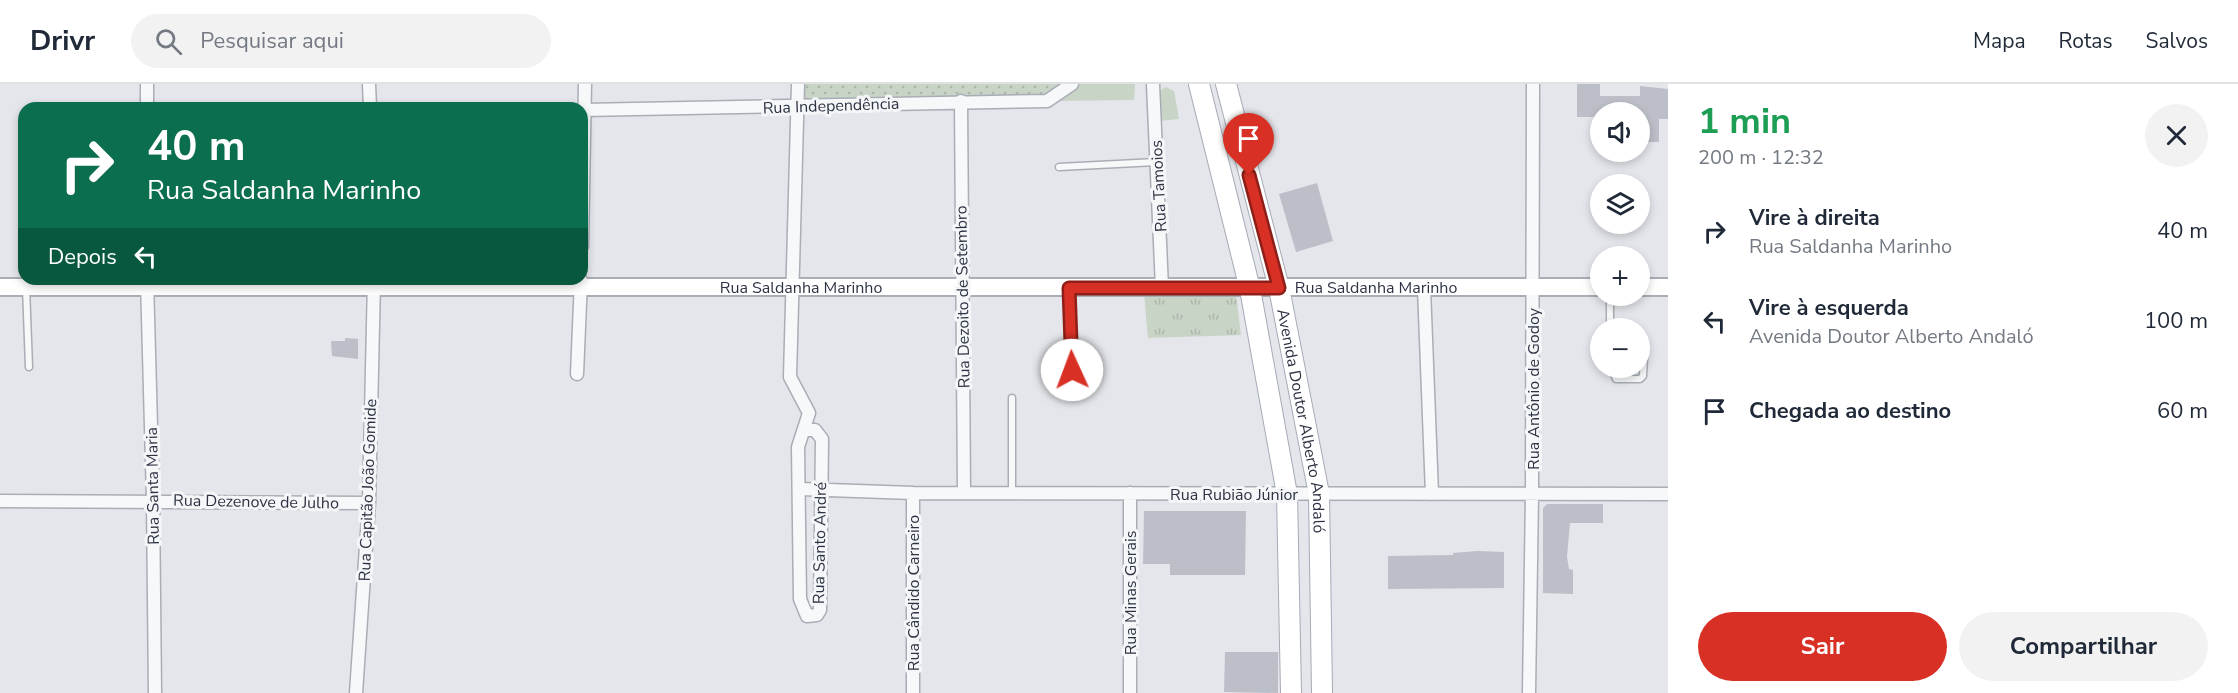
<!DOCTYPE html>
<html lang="pt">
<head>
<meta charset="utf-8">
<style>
	:root { --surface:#fff; --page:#f2f2f3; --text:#1f2937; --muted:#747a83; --line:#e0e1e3; --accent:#d93025 }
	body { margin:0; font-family:"Nunito Sans",sans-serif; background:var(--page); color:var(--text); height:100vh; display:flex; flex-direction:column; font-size:22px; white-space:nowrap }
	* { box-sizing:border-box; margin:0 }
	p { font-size:20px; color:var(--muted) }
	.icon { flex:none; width:33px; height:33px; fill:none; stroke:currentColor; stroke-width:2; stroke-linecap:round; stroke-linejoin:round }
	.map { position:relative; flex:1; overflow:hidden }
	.side { display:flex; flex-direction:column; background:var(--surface); width:570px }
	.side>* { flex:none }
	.banner { position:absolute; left:18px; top:18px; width:570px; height:183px; border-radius:18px; box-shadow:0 3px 9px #0003; background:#0b6e4f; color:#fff; overflow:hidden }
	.tools { position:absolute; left:1590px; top:18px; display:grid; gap:12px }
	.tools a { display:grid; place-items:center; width:60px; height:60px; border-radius:50%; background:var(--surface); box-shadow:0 3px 9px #0003; font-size:30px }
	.pin { position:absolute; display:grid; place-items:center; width:51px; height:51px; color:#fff; margin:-62px -26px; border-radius:50% 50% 50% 0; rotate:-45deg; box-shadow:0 0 6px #0007 }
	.pin .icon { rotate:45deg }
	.me { position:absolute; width:66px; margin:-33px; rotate:358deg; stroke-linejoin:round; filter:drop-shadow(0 0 4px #0008) }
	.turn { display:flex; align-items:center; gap:21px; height:126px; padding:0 30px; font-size:27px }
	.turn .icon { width:78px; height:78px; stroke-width:2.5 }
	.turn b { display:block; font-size:42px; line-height:51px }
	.then { display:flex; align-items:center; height:57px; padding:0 30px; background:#0003; gap:12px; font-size:22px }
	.round { display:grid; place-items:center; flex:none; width:63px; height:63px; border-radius:32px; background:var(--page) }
	.headline { display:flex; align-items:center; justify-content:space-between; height:102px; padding:0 30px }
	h1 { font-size:36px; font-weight:700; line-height:45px; color:#1e9e55 }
	.button { display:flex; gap:12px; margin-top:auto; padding:12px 30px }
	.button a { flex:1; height:69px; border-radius:36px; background:var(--accent); color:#fff; font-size:24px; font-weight:700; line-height:69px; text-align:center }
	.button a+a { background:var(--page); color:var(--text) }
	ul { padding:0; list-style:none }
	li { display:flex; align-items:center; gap:18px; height:90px; padding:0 30px }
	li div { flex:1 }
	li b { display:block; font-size:22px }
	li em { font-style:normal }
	header { display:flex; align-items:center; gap:36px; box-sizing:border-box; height:84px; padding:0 30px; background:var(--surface); border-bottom:2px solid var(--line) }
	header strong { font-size:28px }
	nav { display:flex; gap:33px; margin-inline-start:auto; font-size:21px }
	.search { width:420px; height:54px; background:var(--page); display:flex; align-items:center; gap:15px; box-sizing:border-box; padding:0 21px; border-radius:33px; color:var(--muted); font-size:22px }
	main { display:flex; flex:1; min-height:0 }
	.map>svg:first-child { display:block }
	.grass { fill:#c8d4c6 }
	.park { fill:url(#park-tufts) }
	.garden { fill:url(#garden-dots) }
	.building { fill:#bcbfc8 }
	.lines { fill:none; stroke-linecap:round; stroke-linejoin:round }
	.lane-casing { stroke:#a9adb5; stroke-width:9 }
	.street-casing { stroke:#a9adb5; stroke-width:15 }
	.secondary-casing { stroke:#a9adb5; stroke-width:20 }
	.primary-casing { stroke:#a5aab6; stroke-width:22 }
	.lane { stroke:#f7f8fa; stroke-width:6 }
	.street { stroke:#f7f8fa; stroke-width:12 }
	.secondary { stroke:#fff; stroke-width:16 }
	.primary { stroke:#fff; stroke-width:20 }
	.route-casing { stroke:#8d1f18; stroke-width:15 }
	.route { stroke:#d93025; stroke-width:10 }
	.labels { text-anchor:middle; stroke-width:6; stroke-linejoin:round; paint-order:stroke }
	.street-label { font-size:16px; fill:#2d3343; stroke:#f4f6f8 }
</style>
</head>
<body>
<header>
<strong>Drivr</strong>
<div class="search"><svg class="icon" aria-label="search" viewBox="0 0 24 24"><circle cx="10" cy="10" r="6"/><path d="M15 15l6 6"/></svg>Pesquisar aqui</div>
<nav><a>Mapa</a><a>Rotas</a><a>Salvos</a></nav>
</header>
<main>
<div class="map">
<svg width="1668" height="609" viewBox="0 0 1668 609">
	<defs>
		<pattern id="park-tufts" width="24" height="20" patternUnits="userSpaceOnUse" patternTransform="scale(1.5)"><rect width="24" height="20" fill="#c8d4c6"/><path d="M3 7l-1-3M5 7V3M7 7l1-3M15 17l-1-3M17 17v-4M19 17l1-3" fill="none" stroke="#acb6ab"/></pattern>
		<pattern id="garden-dots" width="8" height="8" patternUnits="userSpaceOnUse" patternTransform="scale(1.5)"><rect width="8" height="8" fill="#c8d4c6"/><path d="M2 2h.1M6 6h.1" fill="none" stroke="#acb6ab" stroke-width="1.8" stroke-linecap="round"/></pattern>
	</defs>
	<rect width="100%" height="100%" fill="#e4e6eb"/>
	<path class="grass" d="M1080,0H1135L1134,16L1053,17Z
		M1166,3L1174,7L1179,35L1160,37L1158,8Z"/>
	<path class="park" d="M1144,208L1236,210L1241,251L1148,254Z"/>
	<path class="garden" d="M798,0H1067L1047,13L799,19Z"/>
	<path class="building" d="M1577,0H1600V12H1640V2L1668,5V35H1659V58H1640V28H1600V33H1577Z
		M1317,99L1333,157L1296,168L1279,110Z
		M345,254L358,255V275L332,272L331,257H345Z
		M1547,420H1603V439H1570L1567,473L1569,485L1573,486V510L1543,509V424Z
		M1144,427H1246L1245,491H1170V480H1143Z
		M1477,467L1504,468V504L1388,505V472L1453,471V469Z
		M1225,568H1278V609L1224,608Z"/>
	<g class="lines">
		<g class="lane-casing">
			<path id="lane" d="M1059,83L1156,78
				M26,203L29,283
				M1069,204L1072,286
				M1610,212V244
				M1612,284L1616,295H1640L1643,292L1644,274
				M1012,314V409"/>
		</g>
		<g class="street-casing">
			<path id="street" d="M147,0V24
				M369,0L370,24
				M798,0L790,293L809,329L798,363L800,515L807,532L817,531L820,526L822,355L815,346H805
				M1153,0L1162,204
				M961,17L964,409
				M584,26L1047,17L1072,0
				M582,162L585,0
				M147,196L153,416L155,609
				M1424,204L1432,410
				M577,290L581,196
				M800,405L913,409L1668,410
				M0,417L369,419
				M356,609L369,419L374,196
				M913,609V409
				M1130,609V409
				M1529,609L1532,410L1533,0"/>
		</g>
		<g class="secondary-casing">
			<g id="secondary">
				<path id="s1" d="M0,203H1600"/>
				<path d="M1640,203H1668"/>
			</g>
		</g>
		<g class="primary-casing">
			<g id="primary">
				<path d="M1199,0L1250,205L1287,410L1291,609"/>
				<path id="s2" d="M1226,0L1279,204L1319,410L1322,609"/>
			</g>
		</g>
		<use href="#lane" class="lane"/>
		<use href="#street" class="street"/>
		<use href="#secondary" class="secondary"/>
		<use href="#primary" class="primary"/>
	</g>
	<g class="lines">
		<g class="route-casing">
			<path id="route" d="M1072,286L1069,204H1279L1249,91"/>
		</g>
		<use href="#route" class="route"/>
	</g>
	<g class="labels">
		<g class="street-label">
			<text transform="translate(831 21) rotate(-2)" y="6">Rua Independência</text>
			<text transform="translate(1158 102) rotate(-93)" y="6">Rua Tamoios</text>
			<text dy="6" stroke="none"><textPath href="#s1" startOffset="801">Rua Saldanha Marinho</textPath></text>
			<text dy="6" stroke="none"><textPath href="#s1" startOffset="1376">Rua Saldanha Marinho</textPath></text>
			<text transform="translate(962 213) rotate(-91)" y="6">Rua Dezoito de Setembro</text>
			<text transform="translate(1533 305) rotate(-90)" y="6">Rua Antônio de Godoy</text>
			<text dy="6" stroke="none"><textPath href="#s2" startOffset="346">Avenida Doutor Alberto Andaló</textPath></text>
			<text transform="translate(152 402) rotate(-91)" y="6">Rua Santa Maria</text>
			<text transform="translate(367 406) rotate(-88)" y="6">Rua Capitão João Gomide</text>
			<text x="1234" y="416">Rua Rubião Júnior</text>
			<text transform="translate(256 417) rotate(1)" y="6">Rua Dezenove de Julho</text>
			<text transform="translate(819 459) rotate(-89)" y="6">Rua Santo André</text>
			<text transform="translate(913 509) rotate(-90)" y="6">Rua Cândido Carneiro</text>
			<text transform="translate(1130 509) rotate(-90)" y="6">Rua Minas Gerais</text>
		</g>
	</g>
</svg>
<div class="tools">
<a><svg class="icon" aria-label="sound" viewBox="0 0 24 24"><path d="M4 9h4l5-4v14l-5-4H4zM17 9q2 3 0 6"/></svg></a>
<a><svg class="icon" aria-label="layers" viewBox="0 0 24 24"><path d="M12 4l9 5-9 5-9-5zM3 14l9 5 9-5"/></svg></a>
<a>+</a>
<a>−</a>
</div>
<div class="pin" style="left:1249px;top:91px;background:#d93025"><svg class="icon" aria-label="arrive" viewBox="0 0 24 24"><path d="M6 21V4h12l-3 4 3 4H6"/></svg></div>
<svg class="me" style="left:1072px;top:286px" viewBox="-20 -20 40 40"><circle r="19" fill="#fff"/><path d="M0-13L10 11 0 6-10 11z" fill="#d93025"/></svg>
<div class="banner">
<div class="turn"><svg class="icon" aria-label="right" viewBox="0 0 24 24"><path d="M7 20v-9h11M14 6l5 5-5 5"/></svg><div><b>40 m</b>Rua Saldanha Marinho</div></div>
<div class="then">Depois<svg class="icon" aria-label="left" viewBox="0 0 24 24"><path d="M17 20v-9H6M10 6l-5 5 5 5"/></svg></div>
</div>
</div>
<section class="side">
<div class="headline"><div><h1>1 min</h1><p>200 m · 12:32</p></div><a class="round"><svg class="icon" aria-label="close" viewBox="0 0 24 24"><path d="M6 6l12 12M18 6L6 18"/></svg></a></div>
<ul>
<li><svg class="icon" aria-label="right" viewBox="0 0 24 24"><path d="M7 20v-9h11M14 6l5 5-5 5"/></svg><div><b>Vire à direita</b><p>Rua Saldanha Marinho</p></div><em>40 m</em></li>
<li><svg class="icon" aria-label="left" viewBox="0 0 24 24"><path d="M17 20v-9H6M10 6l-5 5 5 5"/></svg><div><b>Vire à esquerda</b><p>Avenida Doutor Alberto Andaló</p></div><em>100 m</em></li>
<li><svg class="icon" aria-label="arrive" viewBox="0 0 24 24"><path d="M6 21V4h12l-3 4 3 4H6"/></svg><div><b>Chegada ao destino</b></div><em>60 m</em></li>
</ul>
<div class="button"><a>Sair</a><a>Compartilhar</a></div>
</section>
</main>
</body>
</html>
